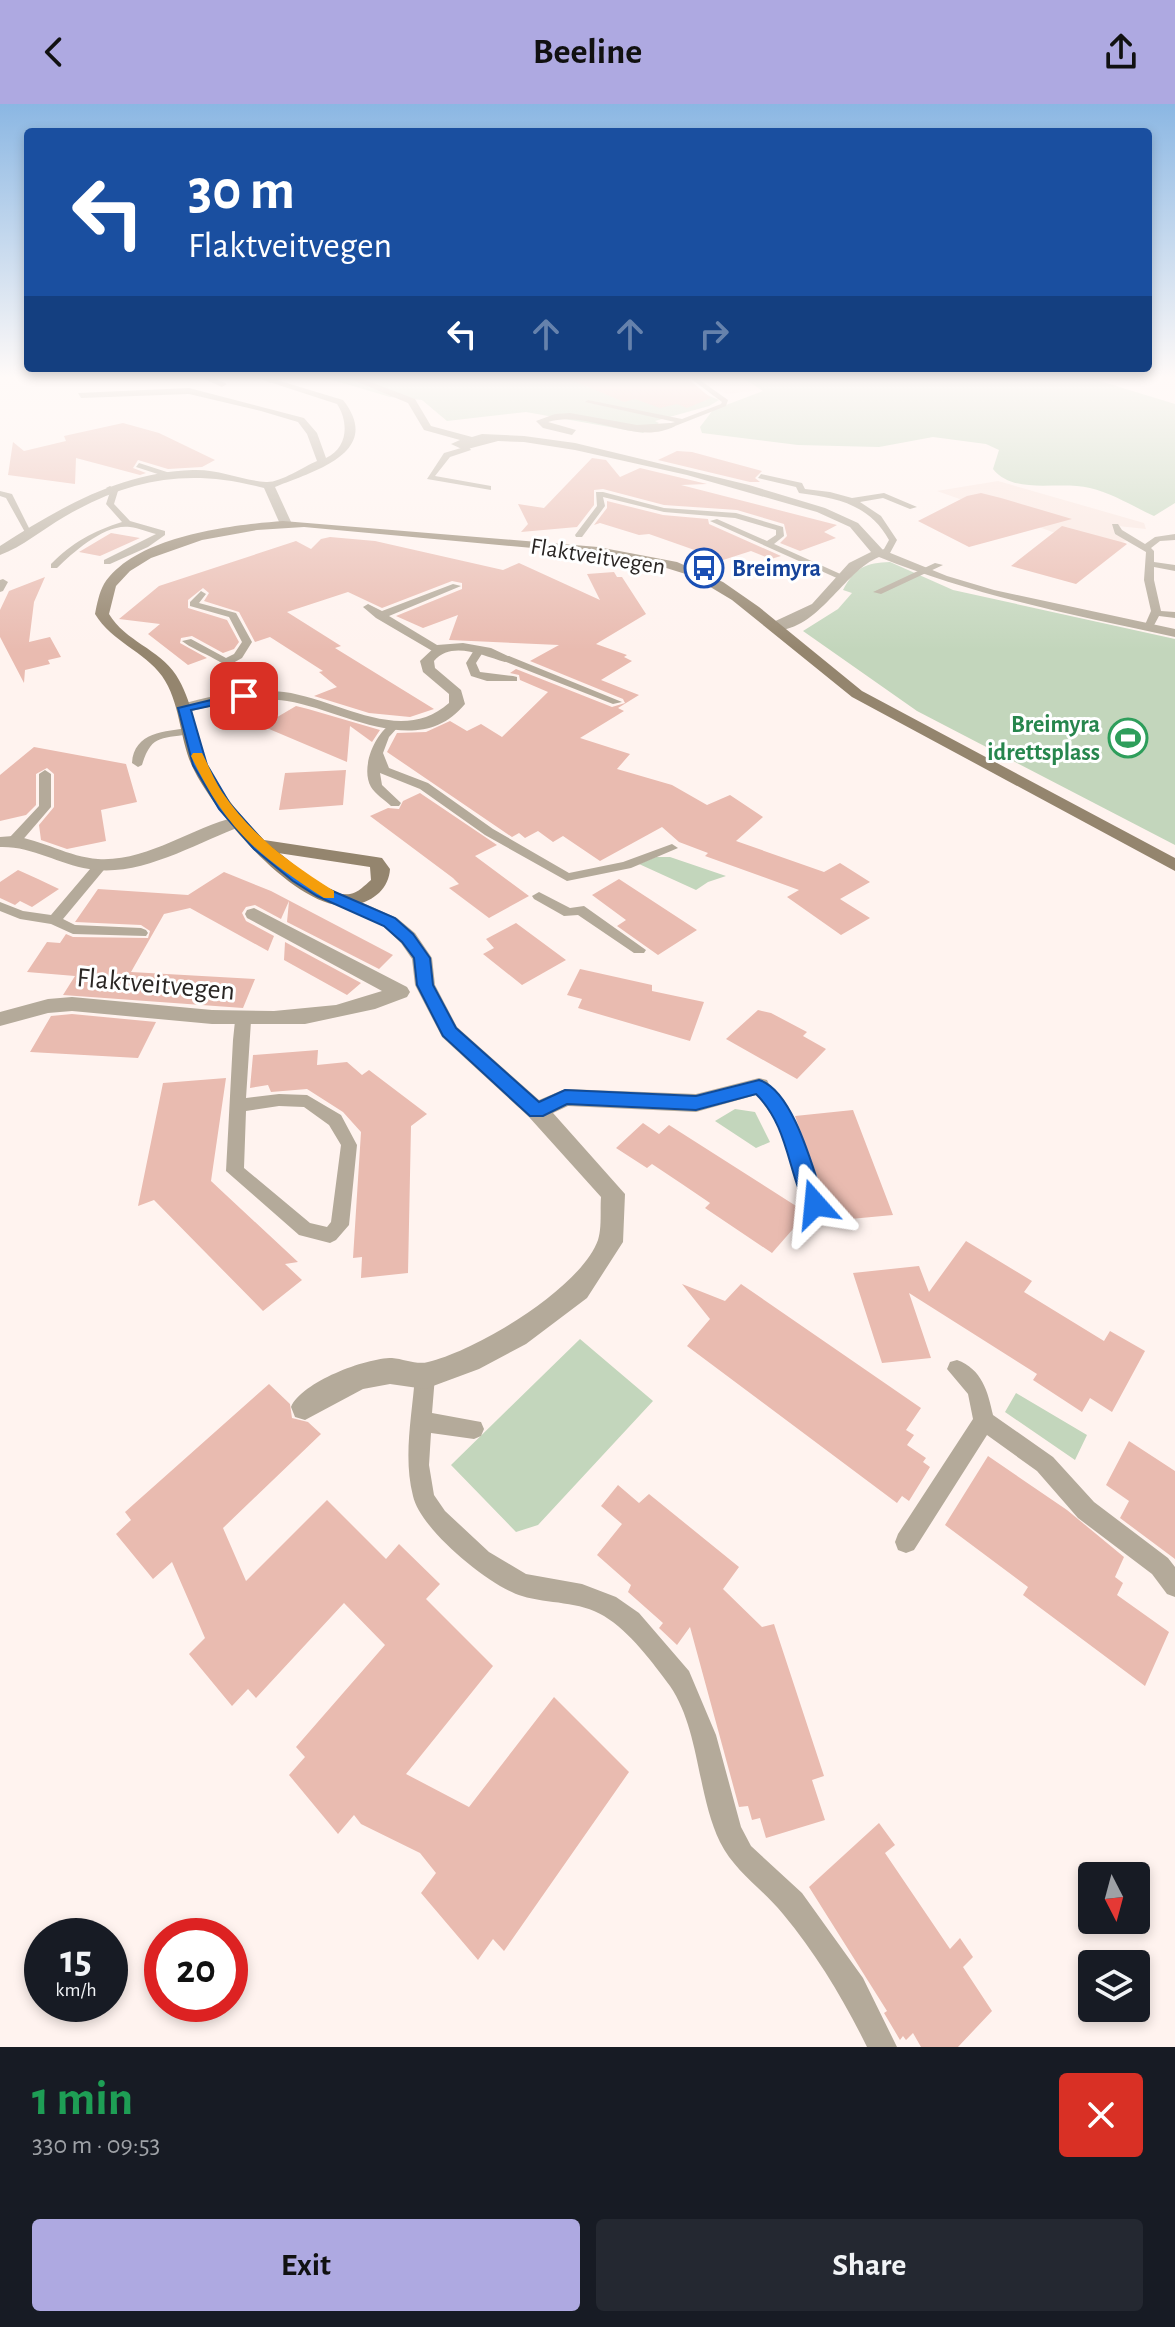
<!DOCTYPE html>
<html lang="en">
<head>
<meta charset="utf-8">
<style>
	:root { --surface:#171b24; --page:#242831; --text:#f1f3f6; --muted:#9ea1a6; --accent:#aea9e1 }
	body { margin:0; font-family:"Alegreya Sans",sans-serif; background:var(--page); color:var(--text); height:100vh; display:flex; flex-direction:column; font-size:30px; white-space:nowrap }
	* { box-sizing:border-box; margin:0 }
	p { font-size:26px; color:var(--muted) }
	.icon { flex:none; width:44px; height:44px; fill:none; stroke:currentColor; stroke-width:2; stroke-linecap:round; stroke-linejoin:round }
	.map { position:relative; height:1943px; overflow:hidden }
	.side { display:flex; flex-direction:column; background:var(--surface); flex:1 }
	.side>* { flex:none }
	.hud { position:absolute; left:24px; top:24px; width:1128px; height:244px; border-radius:8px; box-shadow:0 4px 12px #0003; background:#1a4fa0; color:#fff; overflow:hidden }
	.needle { width:52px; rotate:174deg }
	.buttons { position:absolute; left:1078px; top:1758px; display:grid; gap:16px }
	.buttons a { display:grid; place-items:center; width:72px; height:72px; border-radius:8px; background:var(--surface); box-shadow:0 4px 12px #0003; font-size:40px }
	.speed { position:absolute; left:24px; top:1814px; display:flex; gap:16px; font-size:40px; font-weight:700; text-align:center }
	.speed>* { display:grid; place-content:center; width:104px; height:104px; border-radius:50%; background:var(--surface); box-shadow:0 4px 12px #0003; line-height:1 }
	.speed small { font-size:20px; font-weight:400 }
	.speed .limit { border:12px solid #d22; background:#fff; color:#111 }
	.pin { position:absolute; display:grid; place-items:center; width:68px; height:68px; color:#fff; margin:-34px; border-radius:16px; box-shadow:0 4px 12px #0006 }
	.me { position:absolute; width:88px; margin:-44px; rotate:342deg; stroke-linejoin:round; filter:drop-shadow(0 0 6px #0008) }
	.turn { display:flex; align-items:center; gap:28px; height:168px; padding:0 32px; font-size:36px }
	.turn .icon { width:104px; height:104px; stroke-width:2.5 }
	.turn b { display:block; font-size:56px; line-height:68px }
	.lanes { display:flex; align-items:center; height:76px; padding:0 32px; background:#0003; justify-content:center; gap:40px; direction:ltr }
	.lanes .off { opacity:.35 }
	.round { display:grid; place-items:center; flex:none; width:84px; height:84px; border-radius:8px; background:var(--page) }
	.headline { display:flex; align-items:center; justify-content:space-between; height:136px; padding:0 32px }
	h1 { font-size:48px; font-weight:700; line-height:60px; color:#1e9e55 }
	.primary-button { display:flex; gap:16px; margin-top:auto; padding:16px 32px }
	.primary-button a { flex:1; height:92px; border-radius:8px; background:var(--accent); color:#111; font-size:32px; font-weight:700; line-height:92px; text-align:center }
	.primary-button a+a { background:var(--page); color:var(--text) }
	header { display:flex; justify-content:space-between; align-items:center; height:104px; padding:0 32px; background:var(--accent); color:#111; font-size:36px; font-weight:700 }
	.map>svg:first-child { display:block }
	.built { fill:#fae6df }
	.green { fill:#c3d6bc }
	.building { fill:#e9bbb0 }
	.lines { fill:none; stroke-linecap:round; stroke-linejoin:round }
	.service { fill:#b4aa9a; fill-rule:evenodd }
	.minor { fill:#b4aa9a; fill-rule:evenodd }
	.secondary { fill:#94856e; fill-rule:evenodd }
	.route { fill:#1a73e8; stroke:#114b97; stroke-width:2 }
	.slow { fill:#f59e0b }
	.labels { text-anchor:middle; stroke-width:6; stroke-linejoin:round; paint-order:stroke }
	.far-street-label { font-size:24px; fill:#2a2624; stroke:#fff }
	.far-transit-label { font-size:24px; font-weight:bold; fill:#164399; stroke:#fff; text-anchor:start }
	.far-leisure-label { font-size:24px; font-weight:bold; fill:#27864d; stroke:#fff; text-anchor:end }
	.street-label { font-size:28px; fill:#2a2624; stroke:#fff }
</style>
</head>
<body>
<header><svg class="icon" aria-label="back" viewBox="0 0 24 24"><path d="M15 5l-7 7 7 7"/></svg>Beeline<svg class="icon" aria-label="share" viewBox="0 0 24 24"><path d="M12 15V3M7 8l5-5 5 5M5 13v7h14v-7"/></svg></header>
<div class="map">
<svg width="1175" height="1943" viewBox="0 0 1175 1943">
	<rect width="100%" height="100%" fill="#fff3ef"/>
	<path class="built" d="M683,274H765V285L728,290Z
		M998,377L1144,419L1146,425L1118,422L1114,430L1132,436L1095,443L937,387Z"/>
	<path class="green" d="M326,274H666L719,296L709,302L655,317L659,319L643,329L526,308L447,317L422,296L390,293Z
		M743,274H1090L1175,300V399L1154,412C1134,403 1112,389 1090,384C1058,376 1015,392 993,365L999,346L986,340L933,333L879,343L798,341L702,329L700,323L713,306L763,287Z
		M890,458L953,486L1175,535V741L917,607L803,527L838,505L852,489L843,486C855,463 866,459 890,458Z
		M656,753H670L726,772L708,778L696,786L639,760Z
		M735,1005L755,1008L770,1038L756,1044L715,1017Z
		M580,1235L653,1297L538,1421L516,1428L451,1361Z
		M1016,1289L1087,1331L1075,1356L1005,1308Z"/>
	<path class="building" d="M567,274H687L711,294L687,304L677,300L660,304L635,295L624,298Z
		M123,319L159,329L215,356L202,363L168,365L138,356L133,364L146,369L140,371L76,354L75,380L8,371L13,338L24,347L66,337L64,332Z
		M677,347L692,348L762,367L755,374L760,378H750L658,356Z
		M592,354L606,356L620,373L640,364L707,380L681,381L837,421L824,428L836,434L800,447L780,439L787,432L784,420L737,406L664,401L603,385L594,386V401L577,423L521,428L528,420L518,400L544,404Z
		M981,389L1001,394L1072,415L969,443L918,417L967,392Z
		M607,397L663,411L708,415L709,420L781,452L771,455L751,447L723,456L649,430L639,431L600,419L594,421L607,404Z
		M1062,422L1125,439L1127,440L1076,480L1011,462Z
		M111,429L140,434L100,452L79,448Z
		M330,433L375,437L503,466L519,459L600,496L587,470L614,468L617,473H622L646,510L596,540L627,551L624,553L632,557L601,576L639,591L618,604L624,607L580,634L630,650L617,665L672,681L707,701L730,691L763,713L736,737L824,768L840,759L870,778L840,795L870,814L841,831L787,793L799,786L705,752L708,749L679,738L662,723L600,757L563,732L553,738L538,727L525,734L519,729L512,733L387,648L397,629L426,628L450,617L467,627L481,620L502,633L548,588L520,576L519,571L510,569L516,565L612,603L625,599L623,595L530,557L559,541L449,536L458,511L423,524L396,512L462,485V479L452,477L382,504L348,488L287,508L341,542L335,544L434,605L410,613L369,609L314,592L337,583L319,568L323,567L270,533L255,538L239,508L204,497L209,489L203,484L188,496V504L227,516L239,538L234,545L223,549L192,532L181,534L180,539L207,554L188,561L148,530L160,520L119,515L159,482L296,437L311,445L321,435Z
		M45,473L34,498L29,538L50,533L61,553L48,556L50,560L25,566L24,579L0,533V506L9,487Z
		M296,602L308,605L380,626L372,638L350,622L347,658L262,622Z
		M34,643L126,660L137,698L101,706L106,737L67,745L41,736L39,721L54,703V670L47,664L36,670V701L26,711L0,717V671Z
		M346,666L343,701L279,706L285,669Z
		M420,689L497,741L475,752L529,792L489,814L449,784L459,780L453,774L370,712L388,704L399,705L403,697Z
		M18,766L38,775L59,785L32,803L20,797L15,801L0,794V778Z
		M224,768L271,787L393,851L379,865L287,818L289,797L281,815L255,801L246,803L242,809L246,817L274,832L268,847L190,804L164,810L131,868L255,875L243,904L63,891L75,872L27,868L47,838L60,839L66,830L73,833L148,834L150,827L141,821L75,818L98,785L188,791Z
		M619,775L697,826L658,851L617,822L626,816L592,791Z
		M516,819L566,856L522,881L483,850L494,844L486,835Z
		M285,838L361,879L347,891L284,856Z
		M580,865L652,881V887L704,898L690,937L578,904L582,895L567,891Z
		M758,906L771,909L807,928L803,932L826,945L797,975L726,935Z
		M72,910L156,918L138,954L30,948L51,912Z
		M318,946L317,961L347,958L362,971L369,966L427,1010L411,1022L408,1169L361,1174L362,1153L353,1154L361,1028L343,1008L307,985L271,988L268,981L250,984L253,951Z
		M226,974L211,1077L298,1158L285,1160L302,1176L263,1207L154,1096L138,1102L163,979Z
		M853,1006L893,1111L829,1117L822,1086L795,1012Z
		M643,1019L659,1030L669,1021L807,1109L772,1149L705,1104L710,1099L682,1080L652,1060L647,1064L616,1044Z
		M966,1137L1032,1177L1024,1188L1104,1237L1110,1227L1145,1247L1112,1308L1090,1294L1082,1308L1033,1276L1037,1270L909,1189L931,1254L882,1259L853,1169L919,1162L929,1188Z
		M682,1180L725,1197L741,1180L921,1304L906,1326L914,1331L907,1341L926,1354L923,1358L930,1363L909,1397L902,1392L897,1399L687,1242L710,1215Z
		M269,1280L290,1300L292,1314L308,1318L321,1330L223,1424L246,1477L327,1396L386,1455L399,1440L440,1480L426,1495L493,1562L406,1670L469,1703L554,1593L629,1668L504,1847L493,1835L478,1856L421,1789L436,1769L420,1749L361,1720L354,1711L338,1730L289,1671L305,1653L296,1643L385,1541L344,1499L256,1594L248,1585L232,1602L189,1550L205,1534L172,1458L153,1475L116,1430L131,1416L125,1408Z
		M1129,1337L1175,1367V1455L1120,1414L1129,1397L1106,1381Z
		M988,1352L1067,1406L1124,1453L1115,1473L1123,1479L1117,1491L1169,1528L1145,1582L1023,1491L1028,1483L945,1421Z
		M618,1381L639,1399L649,1390L739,1463L723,1485L762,1523L774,1520L824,1672L812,1676L825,1716L766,1734L760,1714L752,1716L748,1702L739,1703L690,1523L677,1541L659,1524L663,1519L628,1488L631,1481L597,1451L622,1420L601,1402Z
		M879,1719L895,1741L885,1749L950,1845L960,1834L973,1853L963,1863L992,1907L958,1943H921L913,1929L906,1936L903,1932L900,1936L884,1909L887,1907L809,1783Z"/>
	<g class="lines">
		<path class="service" d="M275,274H288L270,279L267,277Z
			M690,274H697L728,296L726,302L670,324L667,320L675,318L585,298L588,296L682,315L721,300L722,298Z
			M468,342L471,346L450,353L435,372L491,382V386L427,375L444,349Z
			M139,359L170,369L171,371L167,373L136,363Z
			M761,370L802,379L805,385L830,388L852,394L884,389L917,403L910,405L883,394L860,398L881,412L897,436L890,449L879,452L875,449L884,445L889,436C869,400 837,394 799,389L796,383L758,374Z
			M110,382L118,387L114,400L130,417L165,427V431L148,443L110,460H104V456L156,430C148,428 139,424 130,423C106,419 73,448 57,464H51V460C72,439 93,427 122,418L106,400L110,388L106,384Z
			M0,387L12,390L32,430H26L6,394L0,392Z
			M596,388H603L664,404L736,409L783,423L784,432L774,440L847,473L839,475L710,417L717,415L767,437L776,431V426L735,414L664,408L603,393L605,402L582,433H576L575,431L597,402Z
			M1112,420H1118L1122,426L1145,440L1155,433L1175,430V436L1160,437L1151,444L1154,447V458L1175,461V467L1154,463V476L1161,507L1175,508V514L1159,512L1152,525L1144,523L1151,507L1144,476L1146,448L1115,430Z
			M935,459L943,461L881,490L873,488Z
			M3,475L8,478L3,487L0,488V476Z
			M453,480L461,482L389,512L442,544V548H434L376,514L363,503L368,500L382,507Z
			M201,487L206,490L199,499L236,509L252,538L242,554L233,559L242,567L250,582L248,594H240C239,590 240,586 239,581C234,557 198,550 182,537L191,535L226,554L234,550L242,538L229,513L190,502V498Z
			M476,543L485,545L476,559L480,568L513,572L517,573V577H487L471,572L466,559Z
			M501,552H509L622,598L613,600L501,556Z
			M393,619L399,622L389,633L383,649L389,664L428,679L493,725L569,769L623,758L672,740L678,744L631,764L567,777L485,731L420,685L380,669L382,681L401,699L399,702H391C385,696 375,690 371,683C360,664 375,628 393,619Z
			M190,624L194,625V629C163,636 152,628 142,661L138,663L132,659C134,628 165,627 190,624Z
			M45,666L51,670V703L20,739H10V733L39,702V670Z
			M101,757L108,761L63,815L75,821L141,824L146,826L148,829L146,832L73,830L51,820L20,815L0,807V798L23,807L51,811L96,758Z
			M539,788L570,804L584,802L646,846L644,849H634L578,811L564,812L534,795L532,792Z
			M243,912L251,917L246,994L279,990L307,991L341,1011L357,1041L349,1121L336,1136L330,1139L299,1131L226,1067L233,936L235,917ZM279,1002L304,1003L329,1021L341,1041L331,1118L327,1123L310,1119L244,1064L246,1007Z
			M759,976C790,987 814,1070 824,1100L821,1105L815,1107L809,1105L806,1100L779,1022L751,982L753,978Z
			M957,1256C982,1265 988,1288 993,1311L1053,1353L1094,1398L1168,1454L1175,1463V1493L1167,1490L1152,1470L1078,1414L1037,1367L987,1331L914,1446L906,1449L898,1446L895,1438L898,1430L973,1315L968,1290L947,1265L950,1258Z
			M425,1263L432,1265L435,1272L432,1309L481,1318L484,1325L481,1332L474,1335L431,1329L429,1361L434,1391L445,1407L489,1448L526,1470L582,1480L616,1493L639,1509L689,1567L716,1631L741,1723L751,1742L802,1789L863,1874L897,1943H867C844,1896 817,1851 783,1810C762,1784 735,1768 720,1738C697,1691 700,1626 670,1582C652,1558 630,1528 604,1512C580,1497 548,1500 522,1492C490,1483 420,1425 413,1392C403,1353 412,1312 415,1272L418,1265Z"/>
		<path class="minor" d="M202,274H214L227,280L222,283Z
			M257,274H270L343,296C385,349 311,368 275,383L292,420L290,422L280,420L264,384C189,364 131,374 64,413C43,425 22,443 0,451V442C59,404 121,368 193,366C219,365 241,376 266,378C280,379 303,363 317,357L307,330L298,318L261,307L189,290L81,294L78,289L189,284L304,314L317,329L326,354C348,344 349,318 337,300Z
			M348,274H360L415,295L431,322L472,333L482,330L524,332L575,339L749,381L825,404L858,419L883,446L947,472L994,486L1175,525V533C1074,511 975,492 879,453C842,468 816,532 769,526V520L812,500L849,459L871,448L850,423L817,408L687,371L575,346L524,338L498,337L464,346L451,340L460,336L424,326L408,299Z
			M570,309L637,321L670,319L675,322C637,343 588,305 548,318L576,326L572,331L543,324L536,317L555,310Z
			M463,539L491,544L512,554L505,558C483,552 452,536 434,557L435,564L461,586L465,600C418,657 344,606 287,597C252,592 218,600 184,609L176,604L179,601C213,591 248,584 284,588C338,595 401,642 449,599V590L423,568L420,557L437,541Z
			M236,713L245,718L242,722C196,739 140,774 89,765C58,760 32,742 0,743V733L13,732C42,736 69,753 98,755C147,758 190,724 236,713Z
			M345,791L397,814L415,829L432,854L435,881L457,923L539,996L565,985L696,990L759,974L767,976L770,982L767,988L696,1008L568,1002L553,1009L625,1090L623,1138L587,1194L526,1240L479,1265L425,1285L390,1280L363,1285L305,1316L295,1313L291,1303C302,1278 365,1254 392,1254C404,1255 417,1261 428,1258C476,1247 581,1184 598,1136C602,1124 600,1106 601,1093L529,1013L442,933L415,881L412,855L401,839L383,822L338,801L336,797L338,793Z
			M254,804L407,883L410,888L407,893L375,905L305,920H212L72,907L48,909L0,922V908L48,895L72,893L212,906L274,907L336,901L382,887L247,814L245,810L247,806Z"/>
		<path class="secondary" d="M283,417L598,443L677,458L723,478L759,503L862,587L1175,754V767L852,593L732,496L692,472L647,458L598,450L304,423L257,426L202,436L151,454L130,467L116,482L109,510C125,537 159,545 176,571C192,596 195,625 204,652C216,685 241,712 264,736L376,753L382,754L390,765C389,784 374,797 355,801C300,813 214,708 193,664C179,635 181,599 162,572C144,547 112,538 95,510C97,500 99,489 104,480C135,432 230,421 283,417ZM278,749L370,763L371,776C365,781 358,789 350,790C329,794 292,762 278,749Z"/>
	</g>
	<linearGradient id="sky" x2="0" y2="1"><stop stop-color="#8bb7e3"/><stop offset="0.5" stop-color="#fffaf8"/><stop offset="1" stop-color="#fffaf8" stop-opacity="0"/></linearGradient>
	<rect width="1175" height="546" fill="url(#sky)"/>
	<path class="route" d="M244,588L248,589V594L191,606L207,661L230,700L264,738L304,770L328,785L395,814L413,830L430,854L433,881L456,924L539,998L565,986L696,992L759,976C794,986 814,1069 825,1100L822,1106L815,1109L807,1106C788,1068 788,1021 756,990L696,1006L567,1000L543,1012H530L443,932L417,881L414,854L402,838L384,822L317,792L293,777L254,745L219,705L193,661L178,604Z"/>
	<path class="slow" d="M193,649H202C209,662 214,676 222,688C252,732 290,759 334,787V794H324C257,751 226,725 191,652Z"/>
	<defs>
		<g id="bus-ring" transform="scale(2)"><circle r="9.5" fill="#fff" stroke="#1a4fb4" stroke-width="1.5"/><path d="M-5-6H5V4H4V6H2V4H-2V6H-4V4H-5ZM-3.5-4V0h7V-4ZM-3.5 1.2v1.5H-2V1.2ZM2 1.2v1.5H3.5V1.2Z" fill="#1a4fb4"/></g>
		<g id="stadium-ring" transform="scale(2)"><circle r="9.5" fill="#fff" stroke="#2e9e5b" stroke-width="1.5"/><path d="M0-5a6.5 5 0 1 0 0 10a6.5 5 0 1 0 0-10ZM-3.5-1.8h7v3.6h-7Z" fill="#2e9e5b"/></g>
	</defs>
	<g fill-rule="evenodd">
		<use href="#bus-ring" x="704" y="464"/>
		<use href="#stadium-ring" x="1128" y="634"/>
	</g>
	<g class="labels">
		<g class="far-street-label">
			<text transform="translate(598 452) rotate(9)" y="8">Flaktveitvegen</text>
		</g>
		<g class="far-transit-label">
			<text x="732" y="472">Breimyra</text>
		</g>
		<g class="far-leisure-label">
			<text x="1100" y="628">Breimyra<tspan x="1100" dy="28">idrettsplass</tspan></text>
		</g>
		<g class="street-label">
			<text transform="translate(156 879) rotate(5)" y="10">Flaktveitvegen</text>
		</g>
	</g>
</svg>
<div class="buttons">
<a><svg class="needle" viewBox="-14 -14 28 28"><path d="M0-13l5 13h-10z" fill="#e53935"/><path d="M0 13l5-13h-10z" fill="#9ea1a6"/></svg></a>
<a><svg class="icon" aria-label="layers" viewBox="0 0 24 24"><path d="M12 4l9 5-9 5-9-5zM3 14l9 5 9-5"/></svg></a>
</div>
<div class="speed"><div>15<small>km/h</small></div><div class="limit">20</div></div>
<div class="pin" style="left:244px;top:592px;background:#d93025"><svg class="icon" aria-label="arrive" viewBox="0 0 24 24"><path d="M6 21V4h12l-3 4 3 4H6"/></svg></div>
<svg class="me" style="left:815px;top:1100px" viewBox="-20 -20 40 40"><path d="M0-17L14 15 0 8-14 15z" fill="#1a73e8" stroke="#fff" stroke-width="4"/></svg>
<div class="hud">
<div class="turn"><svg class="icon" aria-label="left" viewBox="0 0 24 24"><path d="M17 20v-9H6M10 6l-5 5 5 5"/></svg><div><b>30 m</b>Flaktveitvegen</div></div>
<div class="lanes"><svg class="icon" aria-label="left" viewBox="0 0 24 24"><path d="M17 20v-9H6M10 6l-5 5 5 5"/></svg><svg class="icon off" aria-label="ahead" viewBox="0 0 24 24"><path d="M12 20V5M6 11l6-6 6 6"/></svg><svg class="icon off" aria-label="ahead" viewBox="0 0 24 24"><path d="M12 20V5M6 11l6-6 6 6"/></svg><svg class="icon off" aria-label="right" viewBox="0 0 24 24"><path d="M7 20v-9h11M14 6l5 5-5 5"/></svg></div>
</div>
</div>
<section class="side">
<div class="headline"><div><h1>1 min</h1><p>330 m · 09:53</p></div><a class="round" style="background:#d93025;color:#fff"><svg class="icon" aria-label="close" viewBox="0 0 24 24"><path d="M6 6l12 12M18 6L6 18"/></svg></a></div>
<div class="primary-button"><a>Exit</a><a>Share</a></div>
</section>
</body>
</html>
